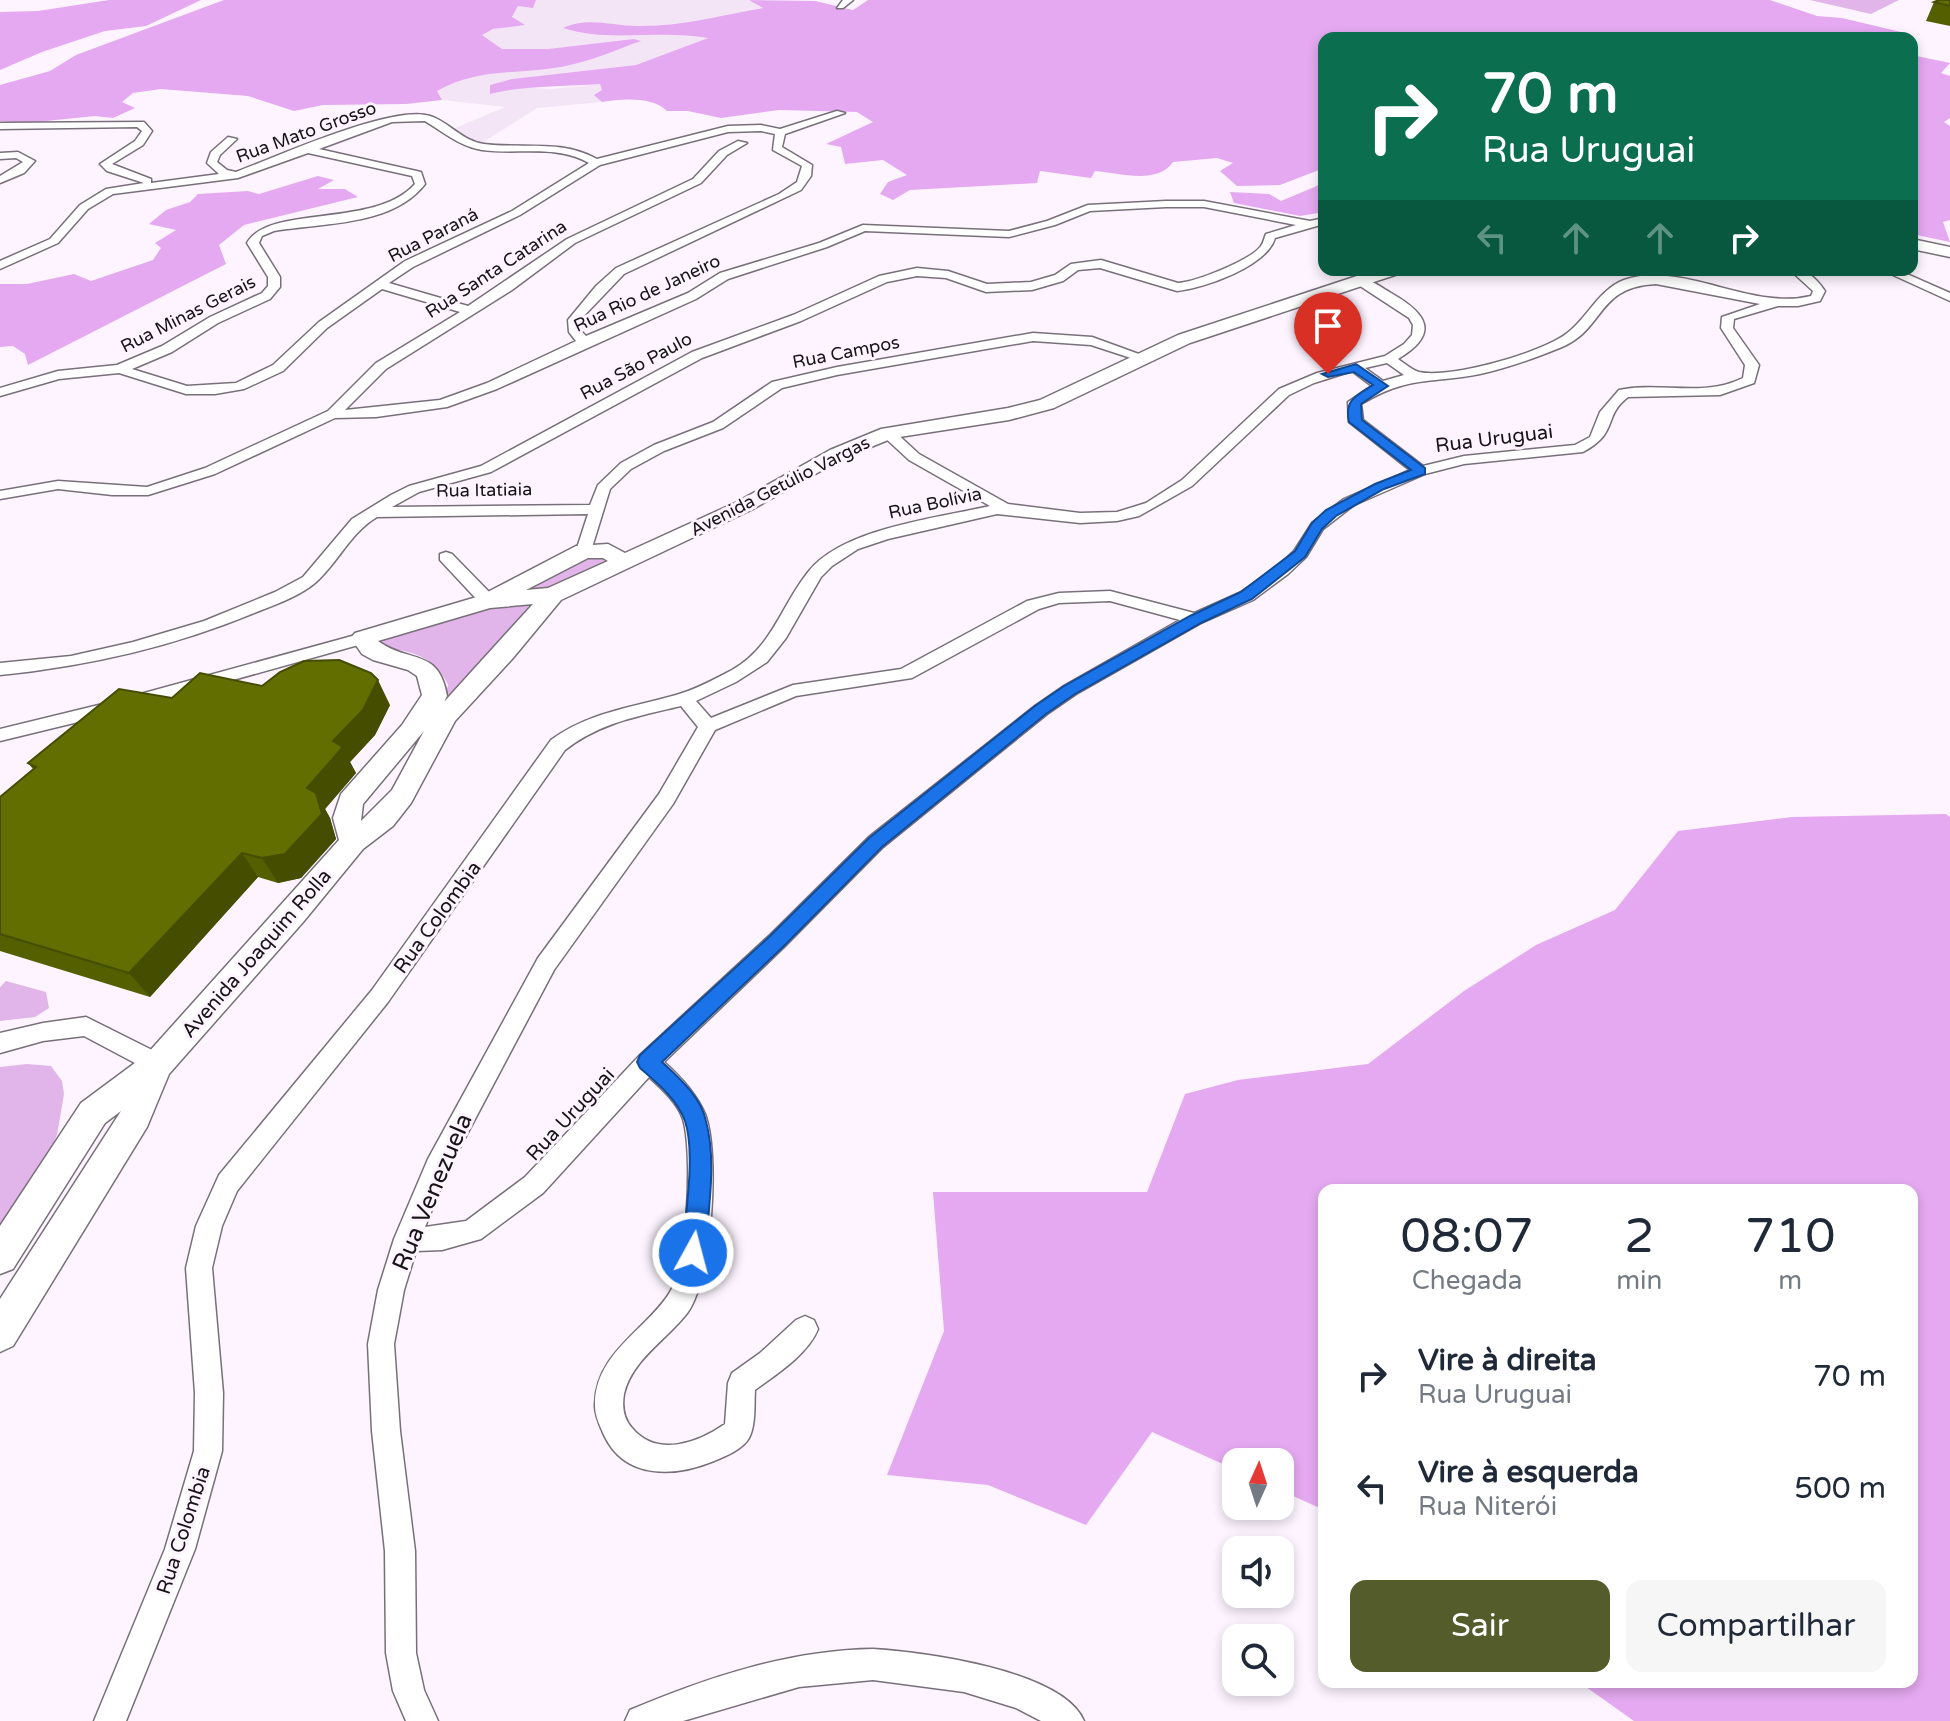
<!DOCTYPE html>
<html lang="pt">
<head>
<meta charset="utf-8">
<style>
	:root { --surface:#fff; --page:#f6f6f7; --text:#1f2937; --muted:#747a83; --accent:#545c2b }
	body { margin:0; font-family:"Varela Round",sans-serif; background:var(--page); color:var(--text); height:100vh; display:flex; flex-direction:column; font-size:30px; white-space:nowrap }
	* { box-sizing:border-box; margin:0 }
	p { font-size:26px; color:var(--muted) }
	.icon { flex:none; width:44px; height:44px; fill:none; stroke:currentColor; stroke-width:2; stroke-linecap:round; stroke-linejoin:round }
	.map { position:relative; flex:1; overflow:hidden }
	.sheet { position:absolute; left:1318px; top:1184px; width:600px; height:504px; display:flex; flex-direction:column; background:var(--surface); border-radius:16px; box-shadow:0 4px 12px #0003 }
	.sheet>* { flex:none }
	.hud { position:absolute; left:1318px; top:32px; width:600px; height:244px; border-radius:16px; box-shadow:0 4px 12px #0003; background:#0b6e4f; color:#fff; overflow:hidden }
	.needle { width:52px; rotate:3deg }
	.controls { position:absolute; left:1222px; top:1448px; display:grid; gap:16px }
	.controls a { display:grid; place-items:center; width:72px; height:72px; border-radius:16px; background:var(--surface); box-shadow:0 4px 12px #0003; font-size:40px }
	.pin { position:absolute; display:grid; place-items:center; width:68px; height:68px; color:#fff; margin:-82px -34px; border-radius:50% 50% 50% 0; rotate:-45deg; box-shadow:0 0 8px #0007 }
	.pin .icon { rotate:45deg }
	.me { position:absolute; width:88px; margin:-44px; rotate:7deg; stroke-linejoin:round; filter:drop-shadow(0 0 6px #0008) }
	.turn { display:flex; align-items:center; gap:28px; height:168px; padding:0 32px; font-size:36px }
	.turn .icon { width:104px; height:104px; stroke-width:2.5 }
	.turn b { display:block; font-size:56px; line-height:68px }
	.lanes { display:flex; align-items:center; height:76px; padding:0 32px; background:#0003; justify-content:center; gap:40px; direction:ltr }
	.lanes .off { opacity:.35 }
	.eta { display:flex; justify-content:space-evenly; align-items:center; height:136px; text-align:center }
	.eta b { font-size:48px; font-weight:600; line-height:56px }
	.primary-button { display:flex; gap:16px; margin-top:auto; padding:16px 32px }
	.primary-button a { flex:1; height:92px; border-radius:16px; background:var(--accent); color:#fff; font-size:32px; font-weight:600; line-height:92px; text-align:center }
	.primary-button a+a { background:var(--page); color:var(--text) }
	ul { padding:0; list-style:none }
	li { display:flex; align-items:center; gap:24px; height:112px; padding:0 32px }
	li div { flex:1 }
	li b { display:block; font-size:30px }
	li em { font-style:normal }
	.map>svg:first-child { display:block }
	.built { fill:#f4e5f6 }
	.green { fill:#e1b5ea }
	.forest { fill:#e5a9f1 }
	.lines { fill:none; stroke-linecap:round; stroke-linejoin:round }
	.street-casing { stroke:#787079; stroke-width:3 }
	.secondary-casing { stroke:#787079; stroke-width:3 }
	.street { fill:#fff; fill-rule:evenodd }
	.secondary { fill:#fff; fill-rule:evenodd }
	.wall { fill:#545f00 }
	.shaded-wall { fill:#454d00 }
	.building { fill:#626e00; stroke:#454d00; stroke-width:2 }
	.route { fill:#1a73e8; stroke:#114b97; stroke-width:2 }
	.labels { text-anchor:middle; stroke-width:6; stroke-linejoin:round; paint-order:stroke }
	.far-street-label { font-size:18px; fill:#171417; stroke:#fdf4ff }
	.street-label { font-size:20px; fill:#171417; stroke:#fdf4ff }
	.near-street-label { font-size:24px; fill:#171417; stroke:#fdf4ff }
</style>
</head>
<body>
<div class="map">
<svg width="1950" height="1721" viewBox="0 0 1950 1721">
	<rect width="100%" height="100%" fill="#fdf4ff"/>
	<path class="built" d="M536,0H749L765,7L701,21L640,27L579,21L710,37L636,65L512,79L491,85V94L518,87L551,89L600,84L602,90L595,95L602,102L537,108L482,143L468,140L453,129L505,107L442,100L436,91L456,80L483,73L570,65L639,40L548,49H502L481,34L493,29L524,25L512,18L518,6L533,7Z"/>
	<path class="green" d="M1810,0H1899L1871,14Z
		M596,556L605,558L604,562L550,589L519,592L577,561Z
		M518,605H528L529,609L450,696L445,695L448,685C435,656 413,652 383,647L382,642L388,637L487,609Z
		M6,981L46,992L49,1008L35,1017L0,1021V987Z
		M27,1064L51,1066L62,1081L64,1094L57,1135L44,1163L0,1228V1067Z"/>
	<path class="forest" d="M109,0H201L146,26L105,31L42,52L0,70V12L38,11Z
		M224,0H536L533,8L518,6L512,17L525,25L493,29L482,35L502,49H548L634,39L641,41C618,49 594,60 570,65C522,76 482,66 437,91L442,100L406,104L323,105L294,111L248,96L161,89L133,93L122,102L135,108L113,118L95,116L26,123L0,121V85L50,71L76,55Z
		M749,0L815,1L853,10L868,0H1770L1817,16L1842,18L1901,32L1894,38H1324V168L1280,185L1237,186L1220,171L1233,163L1217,158L1173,162C1157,185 1120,173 1095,171L1091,178L1040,171L1037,183L910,190L893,200L880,194L888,182L907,175L883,160L845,164L841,147L826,144L873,122L857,112L779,110L721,118L688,111H667C653,96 620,99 602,102L594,95L602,90L600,84C563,87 526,85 490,94V85L512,79L636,65L708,38C660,29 609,43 563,28C589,16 614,27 641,26C683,26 723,15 763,8Z
		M1912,55L1950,63L1941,73L1950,76V118L1944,122L1950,126V220L1943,222L1950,242L1912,234Z
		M318,176L334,180L318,189H345L358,197L244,225L219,245L226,264L28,365L25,354L13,346L0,347V284H27L74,274L91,281L153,260L161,248L155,243L176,230L149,224L166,210L190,202L198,194L248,191L259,194Z
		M1324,183V212L1300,216L1234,203L1230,192L1269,194L1281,201Z
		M1946,814L1950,817V1721H1634L1579,1682H1912V1190H1324V1510L1280,1490V1462H1236V1470L1152,1432L1086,1525L988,1485L887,1475L944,1331L933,1192H1147L1185,1094L1238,1080L1368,1064L1464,991L1536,945L1615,910L1678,831L1792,817Z"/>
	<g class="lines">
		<g class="street-casing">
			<path id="street" d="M843,0H853L843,8H837Z
				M837,111L845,113L785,134L782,147L812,165L811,176L801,190L624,274L580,320L581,331L586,336L688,293L720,273L819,243L863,225L1009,231L1047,221L1088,205L1166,201H1204L1310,221L1324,218V224L1275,238C1267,266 1205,288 1177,291L1100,268L1078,270L1063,281L1032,290L986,292L946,278L917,276L887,282L801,321L702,358L491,472L419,492L392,507L590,505L598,485L621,463L654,445L713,422L772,382L837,367L1033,333L1092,337L1147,357L1140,361L1091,345L1033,341L837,375L782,388L723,428L664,451L631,469L610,489L590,554H578L576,551L588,514L377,517C350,533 338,563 315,583C298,597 274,605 254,613C172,647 88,666 0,675V663L71,656L133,642L204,621L275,592L303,577L352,519L391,495L409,486L481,466L692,352L793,315L879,276L917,268L948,271L987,284L1031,282L1055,275L1071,264L1101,260L1178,283C1196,282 1251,260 1261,246C1264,242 1264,238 1266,234L1296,225L1204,207H1166L1090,211L1055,225L1009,237L865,231L827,247L728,279L696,299L497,389L447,407L376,417L335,418L215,474L148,495H112L58,489L0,499V491L58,481L147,487L205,468L328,411L376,363L460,312L382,289L327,328L283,371L244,389L215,394H186L119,373L59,379L0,396V388L58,371L117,365L162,346L210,317L262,293L268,286V277L247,243C269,204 375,229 415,184L412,176L308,153L238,178L113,194L88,209L58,243L0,269V261L50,239L80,205L106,189L144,183L107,171L100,164L135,141L142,131L137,127L0,129V123L144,122L152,131L143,145L112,164L151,179V183L219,174L207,163L211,152L228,137L237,139L220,155L217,162L227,170L236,172C276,157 393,104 430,116C449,122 462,141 484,144C523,149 561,139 597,159L728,126L761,125L780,129ZM425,121C443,132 461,147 482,150C518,155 556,144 589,163L512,211L405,261L319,322L273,365L236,383L187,386L132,369L172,352L218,323L270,299L280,287V277L259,243L262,236L274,231C322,223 393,226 425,184L421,172L319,149L392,122ZM761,131L775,134L773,150L802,166L797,182L779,194L616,268L596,286L568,320L569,332L576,341L487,383L440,400L345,410L386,369L512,290L575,243L701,183L727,155L747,143L738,141L719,151L693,179L567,239L468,306L389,283L413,267L520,215L600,165L728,132Z
				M18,152L35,161L24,173L0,183V176L23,162L16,158L0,159V153Z
				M1790,270C1808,270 1815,277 1825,291L1820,301L1798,306H1778L1734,319L1733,328L1759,365L1754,383L1720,395L1628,397C1602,417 1620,432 1583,452L1464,464L1425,474L1354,505L1323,529L1306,557L1288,574L1253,600L1201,623L1076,694L1047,714L883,847L784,947L664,1062C681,1077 696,1093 705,1114C720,1153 712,1278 688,1312C668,1339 632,1359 624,1394C622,1406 623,1418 632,1428C657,1458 698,1443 725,1424L728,1383L732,1373L760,1353L796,1320L805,1316L814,1320L818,1329C808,1354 777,1374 755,1390C754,1404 756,1425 749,1438C743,1449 726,1456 714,1461C675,1477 625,1480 604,1435C600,1426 595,1416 595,1406C594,1353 648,1329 670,1292C688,1264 693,1151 683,1119C677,1102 661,1088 649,1077L543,1193L481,1239L442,1250L416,1251L404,1290L394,1344L400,1431L415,1551L416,1653L424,1690L438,1721H406L393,1691L386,1653L385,1551L372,1431L368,1344L378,1290L394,1239L428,1159L538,958L659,794L698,727L681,706C639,716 599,723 565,750L388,1002L237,1191L222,1226L212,1268L223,1393L222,1451L195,1549L126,1721H94L165,1549L194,1451L195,1393L186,1268L196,1226L219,1175L372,990L551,740C589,712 631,708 676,695C695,690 715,679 732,670C773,647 781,605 809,571C844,528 938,518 990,506L909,460L883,436V430H893L919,454L1008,504L1080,513L1117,512L1146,503L1182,480L1279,389L1317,373L1385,356L1404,344L1412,335L1413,325L1409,318L1357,284V278C1369,277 1380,287 1391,293C1428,314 1440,334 1398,359C1404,363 1412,370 1419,372C1450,379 1541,353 1566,334C1587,319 1598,290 1624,280C1682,260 1750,311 1811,296L1813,291ZM1656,284L1760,304L1722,317L1721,328L1745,365L1743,378C1703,398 1661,381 1619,390L1600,412L1590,437L1575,445L1464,456L1423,466L1363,420L1361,404C1409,375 1430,384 1480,374C1508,368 1535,358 1562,347C1606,328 1596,287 1656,284ZM1387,363L1404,375L1383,381L1365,368ZM1352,371L1372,386L1348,402L1349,422L1410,470L1344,499L1312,523L1294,551L1276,568L1241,592L1194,613L1110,591L1059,593L1027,601L901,669L793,685L711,718L696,701L736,682L767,662L786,638L821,577L832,566L858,549L888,539L997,514L1080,523L1117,521L1139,516L1192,486L1289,395L1314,383ZM1110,601L1180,620L1064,686L1035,706L869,837L770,935L640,1055L525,1177L466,1221L425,1227L447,1172L554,970L673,804L715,730L796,696L912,678L1039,609L1059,603Z
				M1882,270H1898L1950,293V301Z
				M446,552L452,554L494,597L496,601L494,605H482L440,560V554Z
				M363,633L371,638L369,642L115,713L0,741V729L115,701Z
				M86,1017L166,1057L169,1064L166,1071L158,1074L150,1071L84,1036L43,1041L0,1053V1033L43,1023Z
				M873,1649C922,1652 1063,1670 1084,1721H1041L1016,1708L964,1692L873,1680L799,1687L683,1721H625L630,1710C706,1678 789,1650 873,1649Z"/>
		</g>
		<g class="secondary-casing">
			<path id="secondary" d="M1912,239L1950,247V257L1912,249Z
				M1375,270H1400L1398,274L1190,343L1054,408L1009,420L893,438L844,458L751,510L561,600L513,658L455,721L411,803L393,826L363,849L304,921L169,1074L147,1127L13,1346L0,1352V1299L121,1111L105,1123L13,1269L0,1274V1226L81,1103L147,1054L339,840L333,818L341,794L402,725L422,695L417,676L408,670L373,660L362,654L351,638L355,633L480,596L576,546L608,544L625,553L737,502L830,450L881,429L1008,408L1040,400L1178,335ZM588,558H603L608,561L548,588L526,590ZM533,604L444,702L447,696C439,647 409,664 378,641L490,608ZM424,731L392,790L361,821L363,804Z"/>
		</g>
		<use href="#street" class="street"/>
		<use href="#secondary" class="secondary"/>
	</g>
	<path class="wall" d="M1950,0V26L1926,21L1934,2Z
		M262,686L390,705L375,735L350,762L356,773L325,809L330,818L336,839L301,878L278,883L258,877L150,997L0,951V797L33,769L28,763L172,698Z"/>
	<path class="shaded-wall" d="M378,680L390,705L375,735L350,762L356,773L325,809L330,818L336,839L301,878L278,883L262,858L307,788L333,741Z
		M242,853L258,877L150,997L129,973Z"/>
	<path class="building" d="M1939,0H1950V6L1934,2Z
		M339,660L371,673L378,680L363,710L333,741L343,747L307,788L316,793L322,814L285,854L262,858L242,853L129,973L0,934V797L36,767L28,763L119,689L172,698L200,673L262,686L280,672L304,661Z"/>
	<path class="route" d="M1356,364L1388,386L1361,404L1362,420L1425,468V474L1384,489L1336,516L1322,529L1305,557L1252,599L1201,623L1075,694L1046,714L882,847L783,947L662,1062C679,1078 701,1097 706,1121C717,1163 708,1210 705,1253L701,1261L693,1264L685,1261L682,1253C685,1217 696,1154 685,1121C677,1099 657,1083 640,1068L637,1062L640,1055L770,936L869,838L1035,706L1064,686L1190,616L1241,592L1295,551L1312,523L1326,510L1375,484L1411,470L1349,422C1344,400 1356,396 1373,385L1354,372L1328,377L1322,374Z"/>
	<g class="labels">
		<g class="far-street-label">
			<text transform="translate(306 132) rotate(-20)" y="6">Rua Mato Grosso</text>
			<text transform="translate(433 235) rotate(-27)" y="6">Rua Paraná</text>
			<text transform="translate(496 269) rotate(-33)" y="6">Rua Santa Catarina</text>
			<text transform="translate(647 293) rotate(-25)" y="6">Rua Rio de Janeiro</text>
			<text transform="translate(188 314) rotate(-27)" y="6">Rua Minas Gerais</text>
			<text transform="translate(846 352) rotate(-11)" y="6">Rua Campos</text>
			<text transform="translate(636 366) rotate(-28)" y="6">Rua São Paulo</text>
			<text transform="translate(780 486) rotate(-27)" y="6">Avenida Getúlio Vargas</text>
			<text transform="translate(484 490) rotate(-1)" y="6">Rua Itatiaia</text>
			<text transform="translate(935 503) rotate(-12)" y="6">Rua Bolívia</text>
		</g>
		<g class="street-label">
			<text transform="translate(1494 438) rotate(-7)" y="7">Rua Uruguai</text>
			<text transform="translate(437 917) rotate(-54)" y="7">Rua Colombia</text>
			<text transform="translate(256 953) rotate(-49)" y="7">Avenida Joaquim Rolla</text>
			<text transform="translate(570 1114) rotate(-47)" y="7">Rua Uruguai</text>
			<text transform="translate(183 1530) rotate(-72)" y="7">Rua Colombia</text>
		</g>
		<g class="near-street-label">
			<text transform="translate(432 1192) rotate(-67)" y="8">Rua Venezuela</text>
		</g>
	</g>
</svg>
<div class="controls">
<a><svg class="needle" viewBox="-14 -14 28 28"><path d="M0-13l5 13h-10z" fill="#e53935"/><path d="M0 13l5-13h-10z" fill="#747a83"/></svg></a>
<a><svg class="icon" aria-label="sound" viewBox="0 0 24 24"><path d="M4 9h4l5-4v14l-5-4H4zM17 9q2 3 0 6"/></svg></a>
<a><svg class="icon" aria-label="search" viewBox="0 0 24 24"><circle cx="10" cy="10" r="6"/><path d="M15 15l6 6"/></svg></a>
</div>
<div class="pin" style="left:1328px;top:374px;background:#d93025"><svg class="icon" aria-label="arrive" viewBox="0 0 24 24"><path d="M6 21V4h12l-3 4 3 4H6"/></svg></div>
<svg class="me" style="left:693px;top:1253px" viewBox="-20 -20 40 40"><circle r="17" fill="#1a73e8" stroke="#fff" stroke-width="3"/><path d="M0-11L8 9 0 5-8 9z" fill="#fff"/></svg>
<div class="hud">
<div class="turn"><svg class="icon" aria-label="right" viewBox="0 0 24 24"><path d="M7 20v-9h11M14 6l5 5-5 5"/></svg><div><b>70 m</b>Rua Uruguai</div></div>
<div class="lanes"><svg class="icon off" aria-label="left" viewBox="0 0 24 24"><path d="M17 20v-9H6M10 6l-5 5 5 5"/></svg><svg class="icon off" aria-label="ahead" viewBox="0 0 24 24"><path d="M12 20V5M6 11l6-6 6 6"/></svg><svg class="icon off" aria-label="ahead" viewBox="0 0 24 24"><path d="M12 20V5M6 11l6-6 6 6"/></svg><svg class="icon" aria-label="right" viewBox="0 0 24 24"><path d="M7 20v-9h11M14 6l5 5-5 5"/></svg></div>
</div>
<section class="sheet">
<div class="eta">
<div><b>08:07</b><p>Chegada</p></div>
<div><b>2</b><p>min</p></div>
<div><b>710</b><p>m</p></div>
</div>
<ul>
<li><svg class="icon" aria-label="right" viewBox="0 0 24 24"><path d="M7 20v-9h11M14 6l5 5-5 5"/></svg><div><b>Vire à direita</b><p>Rua Uruguai</p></div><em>70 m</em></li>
<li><svg class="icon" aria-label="left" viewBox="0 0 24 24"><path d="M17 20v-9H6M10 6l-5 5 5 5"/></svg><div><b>Vire à esquerda</b><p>Rua Niterói</p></div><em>500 m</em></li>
</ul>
<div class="primary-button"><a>Sair</a><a>Compartilhar</a></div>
</section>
</div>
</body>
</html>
